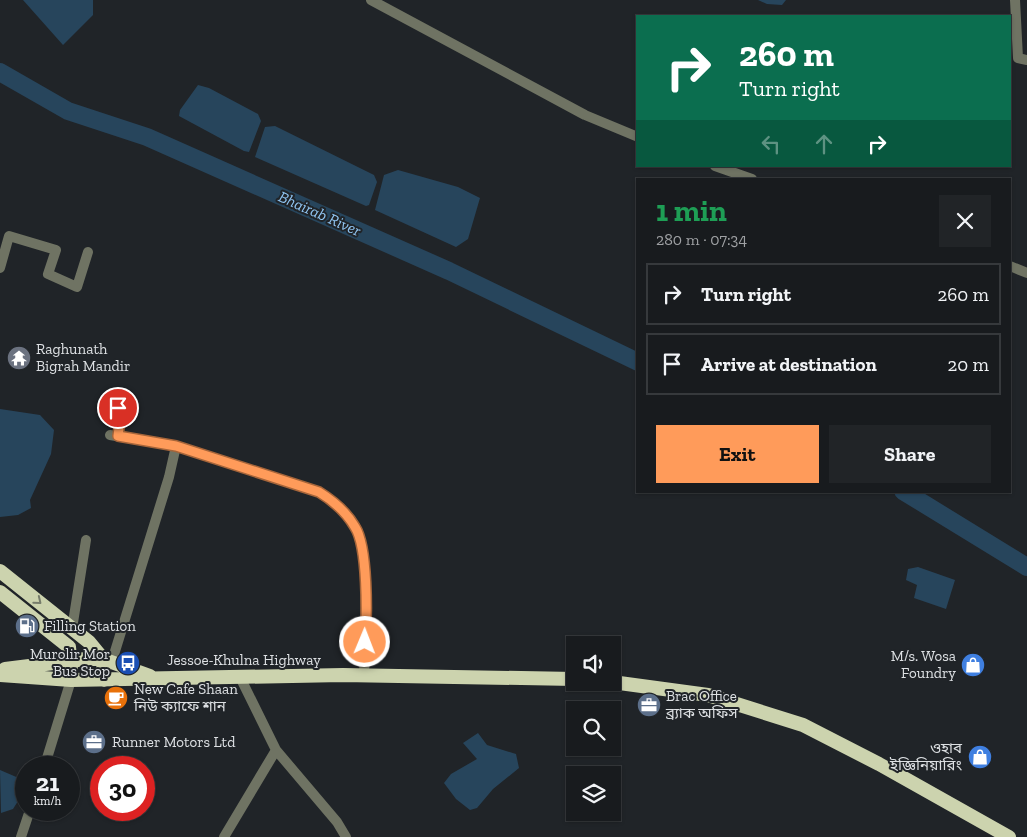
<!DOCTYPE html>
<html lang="en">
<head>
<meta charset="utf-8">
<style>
	:root { --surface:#181b1e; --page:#212427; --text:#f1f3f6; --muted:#9fa1a4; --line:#36393c; --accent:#ff9b5a }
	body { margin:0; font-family:"Zilla Slab","Noto Sans Bengali",serif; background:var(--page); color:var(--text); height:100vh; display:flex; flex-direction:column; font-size:19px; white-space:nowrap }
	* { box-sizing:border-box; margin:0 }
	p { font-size:16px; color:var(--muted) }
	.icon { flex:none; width:28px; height:28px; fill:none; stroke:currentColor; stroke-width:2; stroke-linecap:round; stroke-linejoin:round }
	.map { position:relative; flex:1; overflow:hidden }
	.sheet { position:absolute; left:636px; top:178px; width:375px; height:315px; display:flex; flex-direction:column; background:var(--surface); border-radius:0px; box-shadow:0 1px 4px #0004,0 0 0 1px var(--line) }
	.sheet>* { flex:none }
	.banner { position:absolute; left:636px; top:15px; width:375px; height:152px; border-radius:0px; box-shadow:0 1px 4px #0004,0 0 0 1px var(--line); background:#0b6e4f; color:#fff; overflow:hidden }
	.controls { position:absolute; left:566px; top:636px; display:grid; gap:10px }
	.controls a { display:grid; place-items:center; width:55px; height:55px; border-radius:0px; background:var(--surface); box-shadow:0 1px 4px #0004,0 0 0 1px var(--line); font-size:25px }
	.speed { position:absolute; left:15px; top:756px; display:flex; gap:10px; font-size:25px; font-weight:700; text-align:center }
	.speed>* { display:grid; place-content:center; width:65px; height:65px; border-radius:50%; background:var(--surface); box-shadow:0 1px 4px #0004,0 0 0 1px var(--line); line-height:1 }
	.speed small { font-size:12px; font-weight:400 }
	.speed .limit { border:8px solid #d22; background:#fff; color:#111 }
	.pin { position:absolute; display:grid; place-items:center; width:42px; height:42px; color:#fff; margin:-21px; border:2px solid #fff; border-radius:50%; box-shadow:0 1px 5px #0007 }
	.me { position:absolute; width:55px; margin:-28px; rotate:1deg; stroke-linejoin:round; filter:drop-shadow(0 0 4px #0008) }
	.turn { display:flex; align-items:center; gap:18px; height:105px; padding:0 20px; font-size:22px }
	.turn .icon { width:65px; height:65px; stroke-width:2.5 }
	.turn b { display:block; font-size:35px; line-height:42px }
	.lanes { display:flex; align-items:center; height:48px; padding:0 20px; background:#0003; justify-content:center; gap:25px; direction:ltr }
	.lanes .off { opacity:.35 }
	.round { display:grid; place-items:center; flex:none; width:52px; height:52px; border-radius:0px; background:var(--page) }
	.head { display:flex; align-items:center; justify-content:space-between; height:85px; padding:0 20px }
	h1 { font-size:30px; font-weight:800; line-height:38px; color:#1e9e55 }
	.button { display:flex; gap:10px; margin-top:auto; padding:10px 20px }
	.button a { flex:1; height:58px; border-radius:0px; background:var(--accent); color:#111; font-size:20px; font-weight:800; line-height:58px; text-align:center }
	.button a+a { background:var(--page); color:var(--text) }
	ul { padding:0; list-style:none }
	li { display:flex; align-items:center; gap:15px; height:62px; margin:0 10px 8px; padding:0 10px; border:2px solid var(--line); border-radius:0px }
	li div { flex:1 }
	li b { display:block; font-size:19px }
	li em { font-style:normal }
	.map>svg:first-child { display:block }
	.water { fill:#27455c }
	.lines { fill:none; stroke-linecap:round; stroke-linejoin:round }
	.river { stroke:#27455c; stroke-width:18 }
	.minor { stroke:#6f7363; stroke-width:10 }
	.trunk { stroke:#ccd3ae; stroke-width:14 }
	.oneway { stroke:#767c6b }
	.route-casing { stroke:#a6653a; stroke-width:12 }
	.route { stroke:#ff9b5a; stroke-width:9 }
	.labels { text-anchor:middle; stroke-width:4; stroke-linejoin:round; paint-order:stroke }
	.poi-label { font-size:15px; fill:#dde0e3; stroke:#202428; text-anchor:start }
	.street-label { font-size:15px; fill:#dde0e3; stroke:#202428 }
	.water-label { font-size:16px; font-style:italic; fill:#91c6f3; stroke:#202428 }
</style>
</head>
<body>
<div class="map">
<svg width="1027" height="837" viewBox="0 0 1027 837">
	<rect width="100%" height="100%" fill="#202428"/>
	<path class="water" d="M23,0H93V15L63,45Z
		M758,0H786L782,5L767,4Z
		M198,85L209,88L258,114L261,121L249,152L244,151L179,116L180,110Z
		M275,126L374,175L377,182L369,205L366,206L255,157L265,127Z
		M398,170L458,187L480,198L468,239L456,247L375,210L384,175Z
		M0,409L40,415L54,430L51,454L30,500L31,508L18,515L0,517Z
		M918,567L955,580L946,609L914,598L917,585L906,580L908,569Z
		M478,733L487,745L516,754L519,768L493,789L477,808L470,810L456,799L444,783L451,774L477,759L463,743Z
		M0,770L21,779L25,790L13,809L1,813Z"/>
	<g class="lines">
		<path class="river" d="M0,72L68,111L147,137L449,271L638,362
			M903,491L1027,567"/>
		<path class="minor" d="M371,0L585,115L638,137
			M1015,0L1018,58L1027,60
			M715,166L752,179
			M1010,266L1027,273
			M0,268L9,236L56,250L48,274L77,287L88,252
			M111,405L120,409L121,412L118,436
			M110,435L176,446L319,492C332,500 347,513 355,526C371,551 365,644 364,676
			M72,629L86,540
			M112,661L169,477L176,446
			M240,677L276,750L337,822L346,837
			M44,768L71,680
			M21,837L30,810
			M224,837L276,750"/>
		<path class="trunk" d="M0,571L89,642L103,659L104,680
			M0,592L69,647L71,669
			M5,669L86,659H103L150,676
			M0,675L71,680L343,675L575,679
			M612,682L708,695L803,725L879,764L1009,837"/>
	</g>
	<defs><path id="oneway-chevron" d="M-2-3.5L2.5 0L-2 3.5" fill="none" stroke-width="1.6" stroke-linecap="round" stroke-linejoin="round" transform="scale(1.25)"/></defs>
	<use class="oneway" href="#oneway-chevron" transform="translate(38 601) rotate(39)"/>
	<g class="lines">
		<g class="route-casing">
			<path id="route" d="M118,408L121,412L118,436L176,446L319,492C332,500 347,513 355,527C368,547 367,616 365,642"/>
		</g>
		<use href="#route" class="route"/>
	</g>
	<defs>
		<g id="temple-disc" transform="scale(1.25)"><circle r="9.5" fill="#6b7280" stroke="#202428"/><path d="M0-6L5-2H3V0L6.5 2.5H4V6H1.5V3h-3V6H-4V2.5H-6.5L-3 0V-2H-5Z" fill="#fff"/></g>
		<g id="fuel-disc" transform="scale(1.25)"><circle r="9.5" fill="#5c6f8a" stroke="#202428"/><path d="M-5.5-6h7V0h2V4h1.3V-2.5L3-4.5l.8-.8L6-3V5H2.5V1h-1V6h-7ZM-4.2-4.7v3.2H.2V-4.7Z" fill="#fff"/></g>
		<g id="bus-disc" transform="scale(1.25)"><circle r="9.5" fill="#1a4fb4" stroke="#202428"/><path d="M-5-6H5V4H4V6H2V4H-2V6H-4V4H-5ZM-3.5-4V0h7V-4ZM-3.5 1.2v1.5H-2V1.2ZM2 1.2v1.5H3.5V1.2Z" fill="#fff"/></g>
		<g id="shop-disc" transform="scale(1.25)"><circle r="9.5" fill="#3f7fe0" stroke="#202428"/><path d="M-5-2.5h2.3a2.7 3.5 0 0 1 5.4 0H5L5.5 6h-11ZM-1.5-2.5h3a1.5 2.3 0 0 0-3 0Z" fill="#fff"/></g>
		<g id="cafe-disc" transform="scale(1.25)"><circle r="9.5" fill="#e8710a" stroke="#202428"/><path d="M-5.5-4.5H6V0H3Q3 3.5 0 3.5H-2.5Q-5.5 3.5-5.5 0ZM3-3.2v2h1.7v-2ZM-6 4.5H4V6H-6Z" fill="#fff"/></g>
		<g id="office-disc" transform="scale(1.25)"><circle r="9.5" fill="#5c6f8a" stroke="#202428"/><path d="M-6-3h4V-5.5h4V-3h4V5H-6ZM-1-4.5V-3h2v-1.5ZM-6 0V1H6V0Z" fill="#fff"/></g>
	</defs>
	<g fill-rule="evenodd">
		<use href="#temple-disc" x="19" y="358"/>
		<use href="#fuel-disc" x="27" y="626"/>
		<use href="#bus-disc" x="128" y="663"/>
		<use href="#shop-disc" x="973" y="665"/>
		<use href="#cafe-disc" x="116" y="698"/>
		<use href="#office-disc" x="649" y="705"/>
		<use href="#office-disc" x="94" y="742"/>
		<use href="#shop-disc" x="980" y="757"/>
	</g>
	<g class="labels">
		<g class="poi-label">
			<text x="36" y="354">Raghunath<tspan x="36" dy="17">Bigrah Mandir</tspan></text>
			<text x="44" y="631">Filling Station</text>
			<text x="110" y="659" text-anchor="end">Murolir Mor<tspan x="110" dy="17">Bus Stop</tspan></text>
			<text x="956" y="661" text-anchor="end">M/s. Wosa<tspan x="956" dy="17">Foundry</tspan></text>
			<text x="134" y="694">New Cafe Shaan<tspan x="134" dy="17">নিউ ক্যাফে শান</tspan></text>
			<text x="666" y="701">Brac Office<tspan x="666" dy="17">ব্র্যাক অফিস</tspan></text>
			<text x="112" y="747">Runner Motors Ltd</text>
			<text x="962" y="753" text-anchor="end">ওহাব<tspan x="962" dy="17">ইজ্ঞিনিয়ারিং</tspan></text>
		</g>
		<g class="street-label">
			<text x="244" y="665">Jessoe-Khulna Highway</text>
		</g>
		<g class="water-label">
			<text transform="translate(320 213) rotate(24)" y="6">Bhairab River</text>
		</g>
	</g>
</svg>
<div class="controls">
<a><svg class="icon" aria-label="sound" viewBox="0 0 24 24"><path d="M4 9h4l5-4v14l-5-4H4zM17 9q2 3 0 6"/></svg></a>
<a><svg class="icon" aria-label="search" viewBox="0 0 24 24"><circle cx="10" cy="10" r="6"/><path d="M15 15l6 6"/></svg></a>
<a><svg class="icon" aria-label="layers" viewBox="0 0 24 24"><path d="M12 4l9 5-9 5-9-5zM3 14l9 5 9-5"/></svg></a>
</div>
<div class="speed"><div>21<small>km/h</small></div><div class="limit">30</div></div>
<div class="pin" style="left:118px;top:408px;background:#d93025"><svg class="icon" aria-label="arrive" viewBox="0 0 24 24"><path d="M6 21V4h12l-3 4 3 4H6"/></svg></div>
<svg class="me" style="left:365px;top:642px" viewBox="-20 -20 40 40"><circle r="17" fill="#ff9b5a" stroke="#fff" stroke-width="3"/><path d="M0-11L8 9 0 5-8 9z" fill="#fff"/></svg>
<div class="banner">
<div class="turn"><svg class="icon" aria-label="right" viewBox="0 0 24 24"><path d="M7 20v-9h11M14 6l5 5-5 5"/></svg><div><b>260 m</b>Turn right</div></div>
<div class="lanes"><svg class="icon off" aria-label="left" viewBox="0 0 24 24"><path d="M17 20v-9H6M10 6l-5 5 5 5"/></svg><svg class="icon off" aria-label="ahead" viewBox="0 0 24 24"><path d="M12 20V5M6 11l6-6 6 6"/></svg><svg class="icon" aria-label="right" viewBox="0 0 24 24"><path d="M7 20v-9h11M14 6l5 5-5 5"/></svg></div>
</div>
<section class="sheet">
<div class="head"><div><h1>1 min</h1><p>280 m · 07:34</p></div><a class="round"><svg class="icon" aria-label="close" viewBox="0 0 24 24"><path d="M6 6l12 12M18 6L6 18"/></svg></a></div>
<ul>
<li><svg class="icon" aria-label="right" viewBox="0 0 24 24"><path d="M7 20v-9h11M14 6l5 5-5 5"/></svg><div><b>Turn right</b></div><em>260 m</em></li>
<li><svg class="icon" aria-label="arrive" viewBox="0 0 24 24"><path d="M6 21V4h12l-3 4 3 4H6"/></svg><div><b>Arrive at destination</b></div><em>20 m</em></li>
</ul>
<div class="button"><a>Exit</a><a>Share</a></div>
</section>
</div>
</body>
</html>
